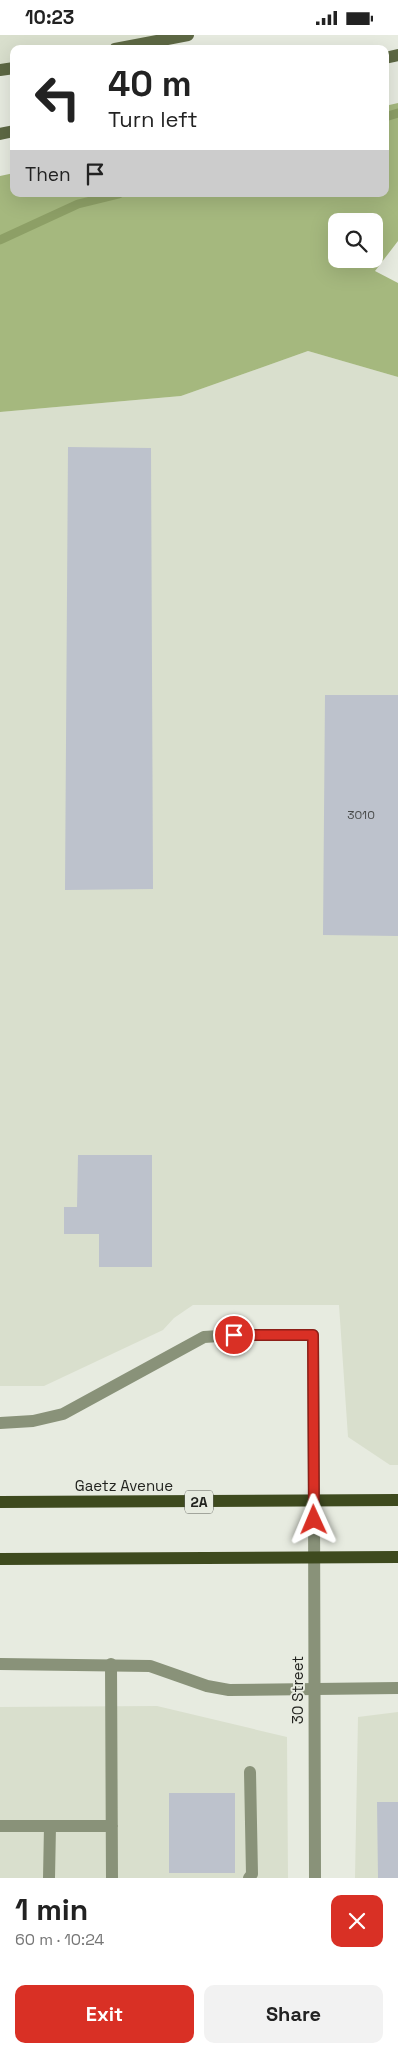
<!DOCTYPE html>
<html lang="en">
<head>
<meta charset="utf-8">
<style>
	:root { --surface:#fff; --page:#f2f2f2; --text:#222; --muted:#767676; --accent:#d93025 }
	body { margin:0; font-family:"Space Grotesk",sans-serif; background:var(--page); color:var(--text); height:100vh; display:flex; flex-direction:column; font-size:19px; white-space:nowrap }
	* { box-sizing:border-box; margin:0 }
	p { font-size:16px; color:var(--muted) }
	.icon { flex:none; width:28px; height:28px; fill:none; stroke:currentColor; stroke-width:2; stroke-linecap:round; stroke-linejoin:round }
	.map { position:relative; height:1843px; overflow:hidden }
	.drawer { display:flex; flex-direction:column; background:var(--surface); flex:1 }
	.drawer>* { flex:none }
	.guide { position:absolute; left:10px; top:10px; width:379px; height:152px; border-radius:10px; box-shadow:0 5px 20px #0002; background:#fff; color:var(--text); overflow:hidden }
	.buttons { position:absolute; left:328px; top:178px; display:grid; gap:10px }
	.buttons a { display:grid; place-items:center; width:55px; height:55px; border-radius:10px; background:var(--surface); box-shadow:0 5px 20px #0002; font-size:25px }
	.pin { position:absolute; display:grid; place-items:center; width:42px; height:42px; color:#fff; margin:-21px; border:2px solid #fff; border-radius:50%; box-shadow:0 1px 5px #0007 }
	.me { position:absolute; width:55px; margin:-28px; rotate:359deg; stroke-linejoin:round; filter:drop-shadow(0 0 4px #0008) }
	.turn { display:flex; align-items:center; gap:18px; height:105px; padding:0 15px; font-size:22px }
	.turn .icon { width:65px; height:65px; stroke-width:2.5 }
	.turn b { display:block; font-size:35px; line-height:42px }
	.then { display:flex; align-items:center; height:48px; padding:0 15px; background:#0003; gap:10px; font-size:19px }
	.round { display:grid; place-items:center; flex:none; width:52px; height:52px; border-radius:10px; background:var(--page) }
	.overview { display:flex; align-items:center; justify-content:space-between; height:85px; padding:0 15px }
	h1 { font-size:30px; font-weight:600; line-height:38px }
	.primary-button { display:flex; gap:10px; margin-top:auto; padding:10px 15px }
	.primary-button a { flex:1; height:58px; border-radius:10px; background:var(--accent); color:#fff; font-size:20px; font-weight:600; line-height:58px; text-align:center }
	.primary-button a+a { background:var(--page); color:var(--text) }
	.status { display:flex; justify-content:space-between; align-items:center; height:35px; padding:0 25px; background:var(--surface); direction:ltr }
	.status svg { height:14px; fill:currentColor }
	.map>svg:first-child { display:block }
	.built { fill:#d9dfcd }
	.forest { fill:#a5b87e; fill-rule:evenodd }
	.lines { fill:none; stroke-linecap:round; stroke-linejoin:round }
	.stream { stroke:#8d9f66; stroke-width:9 }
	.building { fill:#bdc2cc }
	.service { stroke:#899279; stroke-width:12 }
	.minor { stroke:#899279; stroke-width:12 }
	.tertiary { stroke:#899279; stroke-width:12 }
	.secondary { stroke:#5d6844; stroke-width:12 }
	.primary { stroke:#3e4a1e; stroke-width:12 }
	.route-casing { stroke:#8d1f18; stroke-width:12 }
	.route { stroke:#d93025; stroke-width:9 }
	.labels { text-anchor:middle; stroke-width:4; stroke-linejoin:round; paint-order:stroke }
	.number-label { font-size:12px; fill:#494b4a }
	.shield { fill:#e7ebe0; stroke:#5d5f59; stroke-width:1 }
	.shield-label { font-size:14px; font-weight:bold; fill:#22231f }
	.street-label { font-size:15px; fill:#22231f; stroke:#e7ebe0 }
</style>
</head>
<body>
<div class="status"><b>10:23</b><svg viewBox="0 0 49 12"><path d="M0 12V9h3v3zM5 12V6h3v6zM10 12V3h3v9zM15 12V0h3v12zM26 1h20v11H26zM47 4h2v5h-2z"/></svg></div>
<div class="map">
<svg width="398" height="1843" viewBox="0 0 398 1843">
	<rect width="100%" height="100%" fill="#e7ebe0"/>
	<path class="built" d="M0,0H188L115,14H14V33L0,35Z
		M308,316L398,342V1430H390L348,1402L339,1270H193L174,1283L163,1295L44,1351H0V377L181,361Z
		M157,1671L287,1702L288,1843H0V1672Z
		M398,1677V1843H355L358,1682Z"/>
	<path class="forest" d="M398,68V206L375,236L398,248V342L308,316L181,361L0,377V141L14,138V159H385V71ZM336,186H374V224H336Z"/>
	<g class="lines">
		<path class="stream" d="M385,82L398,78
			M0,205L78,169L119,159"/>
	</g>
	<path class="building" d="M68,412L151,413L153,854L65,855Z
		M325,660H398V901L323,900Z
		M78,1120H152V1232H99V1199H64V1172H77Z
		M169,1758H235V1838H169Z
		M377,1767H398V1843H378Z"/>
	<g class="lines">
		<path class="service" d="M111,1629L112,1843
			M0,1791H112
			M49,1843L50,1791
			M249,1843L252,1839L250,1737"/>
		<path class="minor" d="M0,1388L33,1386L63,1379L204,1302L234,1300H313L314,1467
			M0,1629L150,1631L207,1651L229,1655L398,1653"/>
		<path class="tertiary" d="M314,1467L315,1843"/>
		<path class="secondary" d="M115,14L188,0
			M385,23L398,20
			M0,35L14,33
			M0,99L14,96"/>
		<path class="primary" d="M0,1467L398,1465
			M0,1524L398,1522"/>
	</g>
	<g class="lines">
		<g class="route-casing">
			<path id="route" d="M234,1300H313L314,1485"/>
		</g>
		<use href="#route" class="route"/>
	</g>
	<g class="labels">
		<g class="number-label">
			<text x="361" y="784">3010</text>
		</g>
		<rect class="shield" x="185" y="1455.5" width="28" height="23" rx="4"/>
		<g class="shield-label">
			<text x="199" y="1472">2A</text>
		</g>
		<g class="street-label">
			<text x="124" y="1456">Gaetz Avenue</text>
			<text transform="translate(298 1655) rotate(-90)" y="5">30 Street</text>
		</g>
	</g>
</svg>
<div class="buttons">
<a><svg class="icon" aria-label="search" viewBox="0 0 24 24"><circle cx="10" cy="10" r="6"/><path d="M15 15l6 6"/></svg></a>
</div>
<div class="pin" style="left:234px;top:1300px;background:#d93025"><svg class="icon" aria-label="arrive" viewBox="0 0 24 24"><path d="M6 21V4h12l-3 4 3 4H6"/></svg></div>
<svg class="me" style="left:314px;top:1485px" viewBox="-20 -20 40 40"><path d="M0-17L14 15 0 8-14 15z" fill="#d93025" stroke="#fff" stroke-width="4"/></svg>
<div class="guide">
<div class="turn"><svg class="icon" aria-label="left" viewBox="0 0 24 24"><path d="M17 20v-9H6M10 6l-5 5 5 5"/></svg><div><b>40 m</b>Turn left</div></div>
<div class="then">Then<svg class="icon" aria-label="arrive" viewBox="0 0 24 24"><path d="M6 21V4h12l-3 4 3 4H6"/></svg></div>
</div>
</div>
<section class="drawer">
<div class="overview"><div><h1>1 min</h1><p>60 m · 10:24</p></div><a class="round" style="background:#d93025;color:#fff"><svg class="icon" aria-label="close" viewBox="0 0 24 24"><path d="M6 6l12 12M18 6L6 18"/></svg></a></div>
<div class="primary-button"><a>Exit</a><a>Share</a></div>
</section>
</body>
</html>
